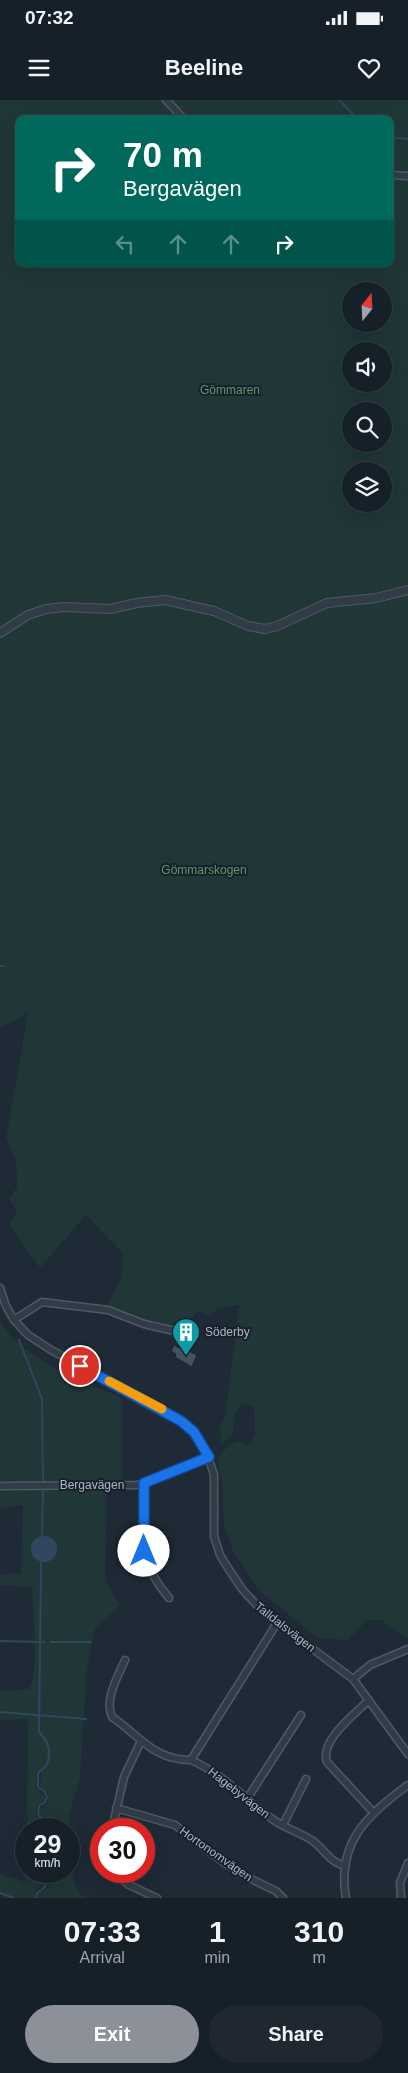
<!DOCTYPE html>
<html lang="en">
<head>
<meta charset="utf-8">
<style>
	:root { --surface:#162028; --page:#1f2830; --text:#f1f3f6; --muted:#9ea3a8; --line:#353e45; --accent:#8c9099 }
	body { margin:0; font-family:Arial,sans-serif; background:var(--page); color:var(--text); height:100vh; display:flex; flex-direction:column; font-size:19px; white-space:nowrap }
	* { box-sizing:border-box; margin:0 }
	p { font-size:16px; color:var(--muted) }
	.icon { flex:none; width:28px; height:28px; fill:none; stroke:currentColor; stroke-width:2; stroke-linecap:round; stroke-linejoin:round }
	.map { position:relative; height:1798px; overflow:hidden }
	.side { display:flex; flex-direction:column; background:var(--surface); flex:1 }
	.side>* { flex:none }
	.banner { position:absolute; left:15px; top:15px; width:379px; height:152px; border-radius:10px; box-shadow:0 5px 20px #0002,0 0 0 1px var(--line); background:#00695c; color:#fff; overflow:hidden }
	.needle { width:32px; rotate:18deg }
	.controls { position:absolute; left:342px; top:182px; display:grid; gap:10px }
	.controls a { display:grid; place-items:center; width:50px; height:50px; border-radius:50%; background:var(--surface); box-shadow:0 5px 20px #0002,0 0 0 1px var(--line); font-size:25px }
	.speed { position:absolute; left:15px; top:1718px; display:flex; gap:10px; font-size:25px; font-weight:700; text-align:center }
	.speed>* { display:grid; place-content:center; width:65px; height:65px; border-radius:50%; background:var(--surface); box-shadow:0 5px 20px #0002,0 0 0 1px var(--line); line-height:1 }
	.speed small { font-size:12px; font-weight:400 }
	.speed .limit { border:8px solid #d22; background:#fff; color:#111 }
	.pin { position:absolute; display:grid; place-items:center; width:42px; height:42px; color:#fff; margin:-21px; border:2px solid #fff; border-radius:50%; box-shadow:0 1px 5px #0007 }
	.me { position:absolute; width:55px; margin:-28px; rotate:0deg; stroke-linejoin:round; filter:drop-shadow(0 0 4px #0008) }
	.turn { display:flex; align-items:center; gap:18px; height:105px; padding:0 25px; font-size:22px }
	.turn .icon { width:65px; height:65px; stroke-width:2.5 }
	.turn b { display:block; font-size:35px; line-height:42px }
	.lanes { display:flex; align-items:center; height:48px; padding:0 25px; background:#0003; justify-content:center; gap:25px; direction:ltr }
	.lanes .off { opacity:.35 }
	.eta { display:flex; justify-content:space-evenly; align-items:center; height:85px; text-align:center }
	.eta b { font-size:30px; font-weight:700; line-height:35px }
	.button { display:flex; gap:10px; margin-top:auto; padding:10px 25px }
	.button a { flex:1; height:58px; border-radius:30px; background:var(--accent); color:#fff; font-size:20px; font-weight:700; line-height:58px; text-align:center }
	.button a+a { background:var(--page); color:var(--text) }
	.status { display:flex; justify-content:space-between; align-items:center; height:35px; padding:0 25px; background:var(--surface); direction:ltr }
	.status svg { height:14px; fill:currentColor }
	header { display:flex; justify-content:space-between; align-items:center; height:65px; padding:0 25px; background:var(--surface); font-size:22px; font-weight:700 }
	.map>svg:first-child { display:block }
	.green { fill:#203637; fill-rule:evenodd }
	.water { fill:#30475e }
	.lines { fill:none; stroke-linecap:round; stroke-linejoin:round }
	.stream { stroke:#30475e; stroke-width:2 }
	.building { fill:#445160; stroke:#19232d }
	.minor-casing { stroke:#4f5965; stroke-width:9 }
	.tertiary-casing { stroke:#4f5965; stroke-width:10 }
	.minor { stroke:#323c47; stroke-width:6 }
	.tertiary { stroke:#323c47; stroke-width:8 }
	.route-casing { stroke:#114b97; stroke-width:12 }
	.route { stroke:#1a73e8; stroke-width:9 }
	.slow { stroke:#f59e0b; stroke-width:9 }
	.labels { text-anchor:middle; stroke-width:4; stroke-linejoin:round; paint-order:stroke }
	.park-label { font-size:12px; fill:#63946b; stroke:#17212b }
	.poi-label { font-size:12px; fill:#abb6c4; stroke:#17212b; text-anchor:start }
	.street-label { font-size:12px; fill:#abb6c4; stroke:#17212b }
</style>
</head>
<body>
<div class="status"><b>07:32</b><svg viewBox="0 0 49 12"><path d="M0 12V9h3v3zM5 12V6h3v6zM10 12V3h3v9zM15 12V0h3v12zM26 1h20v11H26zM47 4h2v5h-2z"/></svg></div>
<header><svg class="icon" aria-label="menu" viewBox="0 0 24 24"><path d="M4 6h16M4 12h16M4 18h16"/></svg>Beeline<svg class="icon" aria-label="heart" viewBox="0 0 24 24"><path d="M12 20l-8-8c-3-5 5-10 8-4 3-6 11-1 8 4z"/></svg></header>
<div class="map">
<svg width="408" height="1798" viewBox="0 0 408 1798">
	<rect width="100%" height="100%" fill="#1e2a36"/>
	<path class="green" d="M0,0H408V1539L381,1520L366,1521L348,1540L317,1538L259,1490L232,1449L224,1426L222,1380L217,1360L231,1342L232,1345L237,1341L246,1345L251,1343L255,1333L254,1307L240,1304L234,1318L233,1335L221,1345L220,1325L225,1318L239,1205L218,1208L209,1216L200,1212L196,1213L190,1223H178L169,1226L155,1225L107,1206L122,1176V1152L86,1115L40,1168L9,1125L17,1114L14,1104L8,1100L17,1087L16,1062L6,1038L28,913L0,928ZM19,19H390V164H19ZM351,191H384V224H351ZM351,251H384V284H351ZM351,311H384V344H351ZM351,371H384V404H351Z
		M0,1220C25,1263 79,1278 122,1298V1378L119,1382L0,1381Z
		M0,1390H107L105,1474L107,1482L120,1505L95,1529L91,1544L86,1579L80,1678L70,1712L68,1729H48L46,1721L39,1715V1710L47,1704L49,1695L40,1686L41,1672L37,1670L36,1687L45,1697L44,1700L37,1706L36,1715L42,1722L44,1728L27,1729L28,1623L25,1619L0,1620V1591L29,1589C39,1570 33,1511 32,1487L0,1485V1475L21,1473L23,1405L7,1408L0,1407Z
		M69,1752L74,1783L83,1798H38V1794L47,1788L50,1783L47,1777L39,1771H69Z
		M27,1771H35L36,1776L44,1783L43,1785L35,1790V1798H5L0,1794V1774L25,1782Z"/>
	<path class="water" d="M31 1449a13 13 0 1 1 26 0a13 13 0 1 1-26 0Z"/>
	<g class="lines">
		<path class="stream" d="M339,0L358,19
			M390,37L408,39
			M0,866H4
			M19,1240L42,1299L43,1383
			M42,1436L43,1391
			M41,1461L39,1632C49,1642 51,1651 47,1665L38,1673V1687L44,1691L47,1697L45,1702L39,1706L38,1714L44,1723L46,1729
			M0,1541L44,1542
			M51,1542H91
			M0,1612L86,1619
			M0,1793L14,1798
			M36,1798L37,1793L45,1787L46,1783L37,1771"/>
	</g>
	<path class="building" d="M174,1245L179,1248L181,1245L187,1247L186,1250L197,1255L192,1267L175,1257L176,1254L171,1251Z"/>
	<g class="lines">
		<g class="minor-casing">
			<path id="minor" d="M166,0L184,19
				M390,75L408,76
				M0,1188L6,1206L14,1220L28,1235L51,1250L169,1313L194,1332L207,1353L214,1375V1436L220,1455L228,1468L242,1489L263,1512L353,1579L408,1654
				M14,1220L42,1202L108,1210L144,1224L179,1232
				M144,1383C144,1431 135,1459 169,1498
				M0,1386L136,1385L144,1383L209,1357
				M277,1523L191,1660C223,1674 247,1701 275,1721C287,1729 301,1733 313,1741C325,1750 330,1763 346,1766
				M125,1560C118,1576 104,1600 112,1617C140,1636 153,1660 191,1660
				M353,1579L370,1565L408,1549
				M369,1600C355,1614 319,1641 327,1662L373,1712
				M247,1699L301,1615
				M116,1708L175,1725L223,1762L247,1777L276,1791L283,1798
				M283,1725L306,1679
				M112,1729L124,1677L141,1641
				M112,1771L129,1785L157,1798
				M346,1798C336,1743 368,1714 408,1685
				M401,1798L400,1783L408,1763"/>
		</g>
		<g class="tertiary-casing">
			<path id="tertiary" d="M0,533L28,515L46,509L64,507L110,509L137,503L165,500L214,511L248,526L265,529L277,526L327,503L376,498L408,490"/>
		</g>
		<use href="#minor" class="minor"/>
		<use href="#tertiary" class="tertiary"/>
	</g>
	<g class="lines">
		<g class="route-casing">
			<path id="route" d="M80,1266L181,1321L194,1332L209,1357L144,1383V1451"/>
		</g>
		<use href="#route" class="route"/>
		<path class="slow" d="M109,1281L162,1309"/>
	</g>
	<defs>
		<g id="building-pin" transform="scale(1.4375)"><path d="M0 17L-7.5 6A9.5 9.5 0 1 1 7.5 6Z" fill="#0f9aa8" stroke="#17212b"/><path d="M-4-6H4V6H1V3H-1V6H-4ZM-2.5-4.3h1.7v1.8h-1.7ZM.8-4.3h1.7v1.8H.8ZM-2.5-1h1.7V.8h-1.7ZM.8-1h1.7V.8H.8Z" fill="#fff"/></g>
	</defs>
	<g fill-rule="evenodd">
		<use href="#building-pin" x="186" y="1232"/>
	</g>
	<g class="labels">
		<g class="park-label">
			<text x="230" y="294">Gömmaren</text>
			<text x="204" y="774">Gömmarskogen</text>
		</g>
		<g class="poi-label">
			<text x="205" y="1236">Söderby</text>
		</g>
		<g class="street-label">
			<text x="92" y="1389">Bergavägen</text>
			<text transform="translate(285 1527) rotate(38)" y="4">Talldalsvägen</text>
			<text transform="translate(239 1693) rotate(38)" y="4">Hagebyvägen</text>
			<text transform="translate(216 1754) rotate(35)" y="4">Hortonomvägen</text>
		</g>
	</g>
</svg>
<div class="controls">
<a><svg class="needle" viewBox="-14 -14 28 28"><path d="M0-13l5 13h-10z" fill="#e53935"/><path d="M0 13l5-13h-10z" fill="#9ea3a8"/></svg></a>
<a><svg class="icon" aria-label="sound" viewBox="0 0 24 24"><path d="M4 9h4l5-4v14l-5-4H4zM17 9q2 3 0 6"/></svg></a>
<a><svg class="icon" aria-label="search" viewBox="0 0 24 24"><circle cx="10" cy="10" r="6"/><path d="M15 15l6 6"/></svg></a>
<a><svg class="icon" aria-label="layers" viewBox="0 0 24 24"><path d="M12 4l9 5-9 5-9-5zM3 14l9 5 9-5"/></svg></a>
</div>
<div class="speed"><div>29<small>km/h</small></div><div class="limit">30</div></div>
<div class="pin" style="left:80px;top:1266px;background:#d93025"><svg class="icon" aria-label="arrive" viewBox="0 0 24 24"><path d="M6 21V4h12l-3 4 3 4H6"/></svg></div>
<svg class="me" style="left:144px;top:1451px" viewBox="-20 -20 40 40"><circle r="19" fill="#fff"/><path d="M0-13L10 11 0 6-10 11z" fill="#1a73e8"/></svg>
<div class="banner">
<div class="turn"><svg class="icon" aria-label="right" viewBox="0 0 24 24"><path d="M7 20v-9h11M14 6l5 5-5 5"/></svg><div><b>70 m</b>Bergavägen</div></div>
<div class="lanes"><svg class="icon off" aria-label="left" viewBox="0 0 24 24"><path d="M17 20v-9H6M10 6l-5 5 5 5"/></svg><svg class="icon off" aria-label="ahead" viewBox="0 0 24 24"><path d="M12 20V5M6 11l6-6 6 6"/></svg><svg class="icon off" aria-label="ahead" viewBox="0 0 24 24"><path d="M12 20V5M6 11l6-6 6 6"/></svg><svg class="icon" aria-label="right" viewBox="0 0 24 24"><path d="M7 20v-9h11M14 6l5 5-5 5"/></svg></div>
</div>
</div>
<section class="side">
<div class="eta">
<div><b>07:33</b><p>Arrival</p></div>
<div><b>1</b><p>min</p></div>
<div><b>310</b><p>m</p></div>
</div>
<div class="button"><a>Exit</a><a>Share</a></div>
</section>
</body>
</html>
